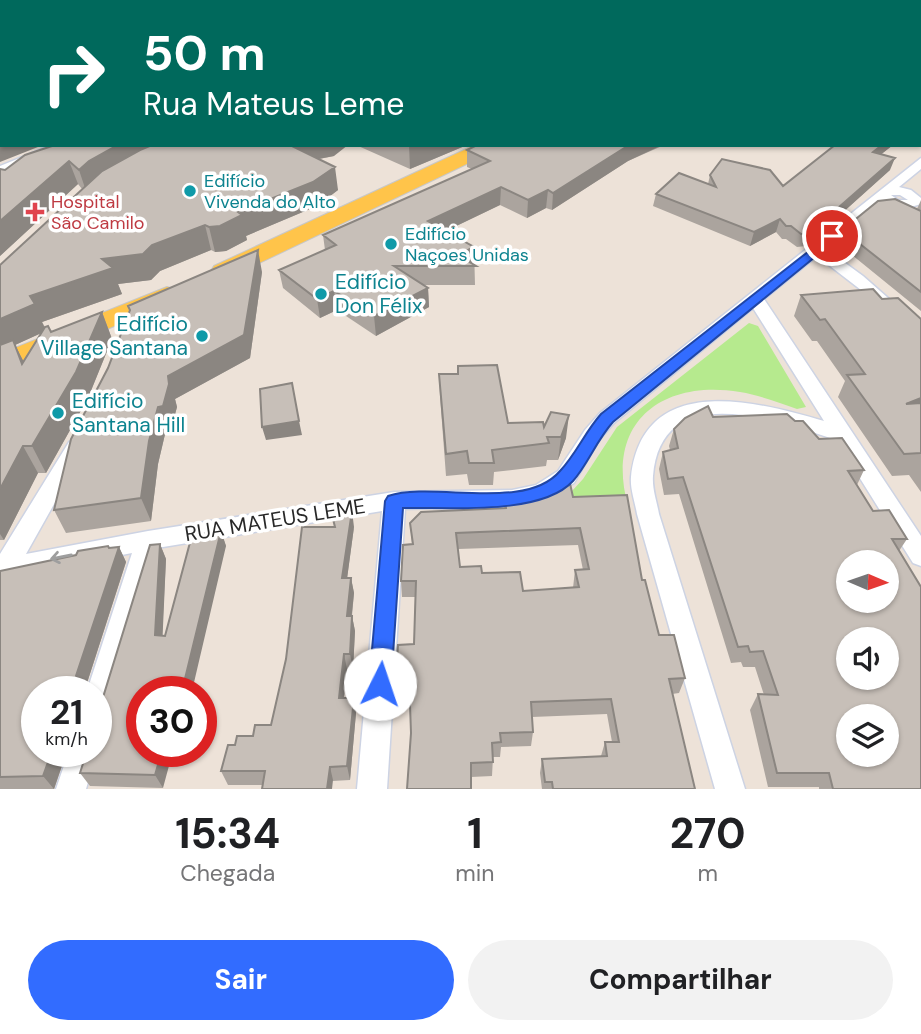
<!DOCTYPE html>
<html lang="pt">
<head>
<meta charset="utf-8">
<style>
	:root { --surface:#fff; --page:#f2f2f2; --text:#202124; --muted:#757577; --accent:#326cff }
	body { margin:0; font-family:"DM Sans",sans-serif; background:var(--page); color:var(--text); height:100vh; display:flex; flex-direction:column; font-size:26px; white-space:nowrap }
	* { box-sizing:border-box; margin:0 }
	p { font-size:23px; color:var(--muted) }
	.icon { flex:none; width:38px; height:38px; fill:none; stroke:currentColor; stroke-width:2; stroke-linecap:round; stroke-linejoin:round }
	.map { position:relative; height:789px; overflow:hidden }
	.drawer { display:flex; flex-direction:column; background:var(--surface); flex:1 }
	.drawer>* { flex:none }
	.banner { position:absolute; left:0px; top:0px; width:922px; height:147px; box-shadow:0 2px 5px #0004; background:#00695c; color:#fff; overflow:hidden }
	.needle { width:46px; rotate:92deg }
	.buttons { position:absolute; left:836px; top:550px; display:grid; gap:14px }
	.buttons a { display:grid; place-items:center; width:63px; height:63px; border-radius:50%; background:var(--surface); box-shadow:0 2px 5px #0004; font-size:35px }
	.speed { position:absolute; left:21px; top:676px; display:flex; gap:14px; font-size:35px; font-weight:700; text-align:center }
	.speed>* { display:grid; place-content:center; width:91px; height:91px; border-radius:50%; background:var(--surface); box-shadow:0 2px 5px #0004; line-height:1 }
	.speed small { font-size:18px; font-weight:400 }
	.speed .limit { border:10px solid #d22; background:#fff; color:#111 }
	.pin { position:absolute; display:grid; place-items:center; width:60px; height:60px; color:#fff; margin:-30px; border:4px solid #fff; border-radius:50%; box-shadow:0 2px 7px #0007 }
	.me { position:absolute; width:77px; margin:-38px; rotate:4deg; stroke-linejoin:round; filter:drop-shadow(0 0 5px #0008) }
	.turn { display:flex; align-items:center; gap:24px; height:147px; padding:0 28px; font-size:32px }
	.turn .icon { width:91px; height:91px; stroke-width:2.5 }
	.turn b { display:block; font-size:49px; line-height:60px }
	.eta { display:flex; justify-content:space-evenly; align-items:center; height:119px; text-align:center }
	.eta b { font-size:42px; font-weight:700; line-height:49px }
	.action { display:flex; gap:14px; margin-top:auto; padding:14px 28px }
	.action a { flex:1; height:80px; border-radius:42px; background:var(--accent); color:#fff; font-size:28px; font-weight:700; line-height:80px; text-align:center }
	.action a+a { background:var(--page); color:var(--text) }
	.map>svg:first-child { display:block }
	.green { fill:#b6ea8e }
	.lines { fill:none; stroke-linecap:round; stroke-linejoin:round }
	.minor-casing { stroke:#cdd3e3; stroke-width:3 }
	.primary-casing { stroke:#c7c7c7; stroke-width:2 }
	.minor { fill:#fff; fill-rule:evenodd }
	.primary { fill:#ffc44a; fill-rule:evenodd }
	.wall { fill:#aba49e; fill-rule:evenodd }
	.shaded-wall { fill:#8b8681 }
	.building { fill:#c7bfb8; stroke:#8b8681; stroke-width:2; fill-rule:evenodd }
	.oneway { stroke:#9e9e9e }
	.route { fill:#326cff; stroke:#2046a6; stroke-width:2 }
	.culture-dot { fill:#0f9aa8; stroke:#fff; stroke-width:2.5 }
	.health-dot { fill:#e0444e; stroke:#fff; stroke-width:2.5 }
	.labels { text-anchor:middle; stroke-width:7; stroke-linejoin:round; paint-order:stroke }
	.far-culture-label { font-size:18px; fill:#0d838f; stroke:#fff; text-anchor:start }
	.far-health-label { font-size:18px; fill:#be3a42; stroke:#fff; text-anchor:start }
	.culture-label { font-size:21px; fill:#0d838f; stroke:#fff; text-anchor:start }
	.street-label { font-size:21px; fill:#282828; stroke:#fff }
</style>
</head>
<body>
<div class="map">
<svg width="921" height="789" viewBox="0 0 921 789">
	<rect width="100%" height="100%" fill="#ede2d8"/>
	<path class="green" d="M749,323L758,326L806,407L797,409C779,403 759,395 740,392C660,379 605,424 628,506L575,507L572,491L583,479L617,427Z"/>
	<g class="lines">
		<g class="minor-casing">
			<path id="minor" d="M301,0H311L300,2Z
				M52,145H70L0,175V166Z
				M921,158V169L899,187L911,190L921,198V204L904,209L876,207L826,249L863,276L921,327V342L915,341L865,293L817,256L764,299L921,536V566L913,563L836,440C776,420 661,378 653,476C652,489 657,502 659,514L745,789H715L637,514C635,502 630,489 631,477C643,371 755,401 824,421L753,308L614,423L599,440L574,483L549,498L512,506L405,509L387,789H357L382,511L157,548L110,707L106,716L96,720V691H87L132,553L20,575L0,583V554L69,442L76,440L83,442L86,447L26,554L148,531L394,492L512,490L536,485L558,471L585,430L600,413ZM891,195H900L908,200H898Z
				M96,748L97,751L86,789H56L69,751H96Z"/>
		</g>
		<g class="primary-casing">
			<path id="primary" d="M475,145H500L498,149L232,276L223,278L214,276L211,271L214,266Z
				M167,287L176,290L180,295L176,300L0,374V354Z"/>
		</g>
		<use href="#minor" class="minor"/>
		<use href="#primary" class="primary"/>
	</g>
	<path class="wall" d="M356,145H467L410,169Z
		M835,145H893L881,154L890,170L841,214L839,220L806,246L797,247L786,239H782L776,232L750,246L653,206L656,194L708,184L710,175L783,186Z
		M662,146L628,161L552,210L546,208L527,218L500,205L446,231L474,247L475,285H423L428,288L429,307L376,336L337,310L320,318L283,288L279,270L325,250L323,235L472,169L467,167V150Z
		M25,155L334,156L319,159L338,190L317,206L246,236L247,240L226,251L215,252L211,250L160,271L151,280L118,284L122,294L42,322L45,327L51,332L102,312L112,339L88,398L46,473H38L4,540H0V265L82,189L78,184L0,256V169L5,170ZM41,333L23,361L15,345Z
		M921,200V311L841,246L842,244H836L841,231L918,210L917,209Z
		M262,272L250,358L175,399L177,407L171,429L166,430L158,464L151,521L66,533L54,510Z
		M801,295L882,299L921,319V492L909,475L892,476L838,397L845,381L817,341H812L794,316Z
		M439,374L508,423L544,427L566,438L558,460H547L546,466L494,472L493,485H469L467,474L446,476L440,396Z
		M713,417L819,439L864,470L857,485L873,511L907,539L899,551L921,789H819V787H768L750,710L758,694L764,695L755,667H743L741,662L731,663L679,494L664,495L659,469L663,452L670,450L669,446L674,429Z
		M540,487L573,497L642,580L659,635L685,678L679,693L672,694L695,789H542L540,773L542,759L601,756L605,742H612L607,714L532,717L533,732L531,746L501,747L500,757H493L492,776L471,777L411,733L410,692H398L396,677L414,644L415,597H402L401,581L412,544L410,523L504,508L505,495H539ZM578,545L583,570H575L573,588L523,591L482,573L460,567L458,549Z
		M354,527L347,578H351L354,593L352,616L355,631L353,669H347L344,698H354L356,713L350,780L262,785H228L221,771L235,745L271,725Z
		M221,531L226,546L142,691L163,788L90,786L80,773L98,705L104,694L160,544L166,559L162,636H165Z
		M108,546L110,548L119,547L126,562L87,683L37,751H67L54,789H0V571L76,555Z"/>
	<path class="shaded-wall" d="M532,0H565L562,2H527Z
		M2,144V145H43L0,162V145Z
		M118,145H182L87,194L79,170L89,161Z
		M284,145H348L334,156L287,165Z
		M409,145H467L410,169Z
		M629,145H662L628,161L552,210L553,193Z
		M882,145H893L869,164L873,152Z
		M895,158L890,170L841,214L839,220L806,246L810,233Z
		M69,161L78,184L0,256V221Z
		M335,167L338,190L317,206L246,236L247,240L226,251L215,252L209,227Z
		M501,187L500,205L429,239L428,221Z
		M548,190L546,208L527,218L528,200Z
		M780,219L776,232L750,246L754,232Z
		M205,225L211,250L160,271L151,280L118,284L122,294L42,322L46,331L15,345L26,366L0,349V319L30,296L102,259L152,245Z
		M474,247V266L458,255Z
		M258,250L262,272L250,358L175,399L177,407L171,429L166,430L158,464L151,521L141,498L149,441L168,376Z
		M428,288L429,307L376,336L374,316Z
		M334,291L337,310L320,318L317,299Z
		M102,312L112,339L88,398L46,473L32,446Z
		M921,398V415L906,404Z
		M569,415L566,438L558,460L561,437Z
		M299,421L302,435L266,440L262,427Z
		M23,446L38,473L4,540L0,534V489Z
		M352,511L354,527L345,594L342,578Z
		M221,531L226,546L192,691H182Z
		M160,544L166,559L162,649L155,635Z
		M108,546L115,560L119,547L126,562L87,683L92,691H84L76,676Z
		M351,578L354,593L350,631L347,616Z
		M352,616L355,631L353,669L350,654Z
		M344,654L347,669L342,713L339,698Z
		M354,698L356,713L350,780L347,766Z
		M52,751H67L54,789L43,776Z
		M162,751H173L163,788L155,775Z
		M330,767L333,780L332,789H327Z"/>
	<path class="building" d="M0,0H252L249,2H2V55L0,56Z
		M499,0H532L527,2H496Z
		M696,0H921V129L920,2H704Z
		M0,63L2,66V144L0,145Z
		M55,145H118L89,161L79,170L69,161L0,221V169L5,170L25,155Z
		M152,145H290L335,167L313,182L238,212L242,215L220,226L209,227L205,225L152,245L143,254L102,259L113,268L30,296L35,304L0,319V265L102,171L140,150Z
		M477,145H629L553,193L548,190L528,200L501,187L428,221L474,247L458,255L476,266H394L428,288L374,316L334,291L317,299L279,270L336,245L323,235L490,161L467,150Z
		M835,145H882L873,152L895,158L838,208L844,207L810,233L801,234L791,226H786L780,219L754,232L656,194L679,173L716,187L710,175L722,159L770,170L783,186Z
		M895,199L921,211V292L846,233L848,231H841L878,201Z
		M258,250L244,335L168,376L169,384L163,406L158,407L149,441L141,498L54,510L71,439L108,368L130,310L128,306Z
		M873,289L882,299L898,298L921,319V398L906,404L921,403V453L904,454L847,375L865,374L825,319L820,320L801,295Z
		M102,312L76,372L32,446H23L0,489V345L13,340L22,364L45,327L48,326L51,332Z
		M497,365L508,423L543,422L544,427L551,412L569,415L561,437H547L549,443L492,450L494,463H469L467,451L446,454L439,374H458V366Z
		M292,383L299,421L262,427L260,389Z
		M708,406L713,417L787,414L795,421H803L819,439L842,438L864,470L848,471L873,511L889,510L907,539H892L921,587V789H833L829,773H777L758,694L778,695L763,651L750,652L748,646L738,647L683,477L668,479L663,452L678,448L674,429L685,418ZM849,562H887V600H849ZM849,639H887V677H849ZM849,716H887V754H849Z
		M569,479L573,497L627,495L642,580H645L659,635H674L685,678L669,679L695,789H553L552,782H545L542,759L607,756L605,742H619L611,699L531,702L533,732L500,733L501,742L492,743L493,762L471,763V789H407L411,733L409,677H396L398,645L414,644L416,581H401L403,545L413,544L410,523L421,512L506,508L505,495H541L540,487ZM580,528L589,569L575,570L579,587L523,591L520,572L482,573L481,566L460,567L456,533Z
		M352,511L342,578H351L347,616H352L350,654H344L339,698H354L347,766L330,767L327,789H262L265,771H221L228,745H235L237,736H253L255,725H271L286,659L302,527H335L332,515Z
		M221,531L182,691H142V751H162L155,775L80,773L87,751H96V706L98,705L104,694L150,545L160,544L155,635L165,636L192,535Z
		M108,546L109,548L119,547L76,676L78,680H85L84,691H37V751H52L43,776L0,777V571L76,555L78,551Z"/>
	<defs><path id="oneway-shaft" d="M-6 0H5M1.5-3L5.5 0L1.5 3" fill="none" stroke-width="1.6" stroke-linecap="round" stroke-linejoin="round" transform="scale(1.75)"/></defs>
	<use class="oneway" href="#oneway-shaft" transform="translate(61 557) rotate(169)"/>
	<path class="route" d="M832,233L837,234V239L613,422C596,441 588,464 573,481C541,516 447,507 403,508L391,684L388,692L380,695L372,692L369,684L385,501L388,496C434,481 525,512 560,471C576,454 585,432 601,414Z"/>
	<g class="culture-dot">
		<circle cx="190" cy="191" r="7"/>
		<circle cx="391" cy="244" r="7"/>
		<circle cx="321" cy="294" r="7"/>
		<circle cx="202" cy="336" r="7"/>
		<circle cx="58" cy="413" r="7"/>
	</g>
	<path class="health-dot" d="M31.5 201.5h7v7h7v7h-7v7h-7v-7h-7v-7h7z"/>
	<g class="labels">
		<g class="far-culture-label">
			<text x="204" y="187">Edifício<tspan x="204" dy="21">Vivenda do Alto</tspan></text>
			<text x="405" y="240">Edifício<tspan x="405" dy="21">Naçoes Unidas</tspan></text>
		</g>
		<g class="far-health-label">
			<text x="51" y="208">Hospital<tspan x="51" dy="21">São Camilo</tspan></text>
		</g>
		<g class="culture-label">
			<text x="335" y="289">Edifício<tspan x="335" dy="24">Don Félix</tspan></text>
			<text x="188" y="331" text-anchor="end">Edifício<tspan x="188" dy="24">Village Santana</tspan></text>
			<text x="72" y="408">Edifício<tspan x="72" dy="24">Santana Hill</tspan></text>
		</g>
		<g class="street-label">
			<text transform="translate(275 520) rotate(-9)" y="7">RUA MATEUS LEME</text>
		</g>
	</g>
</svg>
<div class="buttons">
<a><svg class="needle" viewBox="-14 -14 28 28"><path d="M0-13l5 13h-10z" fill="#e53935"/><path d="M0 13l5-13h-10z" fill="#757577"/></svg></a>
<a><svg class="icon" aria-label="sound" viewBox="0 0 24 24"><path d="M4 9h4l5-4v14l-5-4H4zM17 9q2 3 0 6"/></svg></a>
<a><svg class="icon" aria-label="layers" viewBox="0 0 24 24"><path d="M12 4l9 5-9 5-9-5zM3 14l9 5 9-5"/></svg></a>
</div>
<div class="speed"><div>21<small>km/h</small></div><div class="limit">30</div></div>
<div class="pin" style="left:832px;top:236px;background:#d93025"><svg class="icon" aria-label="arrive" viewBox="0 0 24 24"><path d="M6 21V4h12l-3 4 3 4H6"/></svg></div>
<svg class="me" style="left:380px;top:684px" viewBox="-20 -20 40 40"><circle r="19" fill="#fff"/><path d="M0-13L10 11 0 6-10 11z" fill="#326cff"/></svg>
<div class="banner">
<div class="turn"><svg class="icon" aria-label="right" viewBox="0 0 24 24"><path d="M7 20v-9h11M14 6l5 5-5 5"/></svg><div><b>50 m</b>Rua Mateus Leme</div></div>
</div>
</div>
<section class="drawer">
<div class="eta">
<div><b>15:34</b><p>Chegada</p></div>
<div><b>1</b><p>min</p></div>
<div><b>270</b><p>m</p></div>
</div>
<div class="action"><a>Sair</a><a>Compartilhar</a></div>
</section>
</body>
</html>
